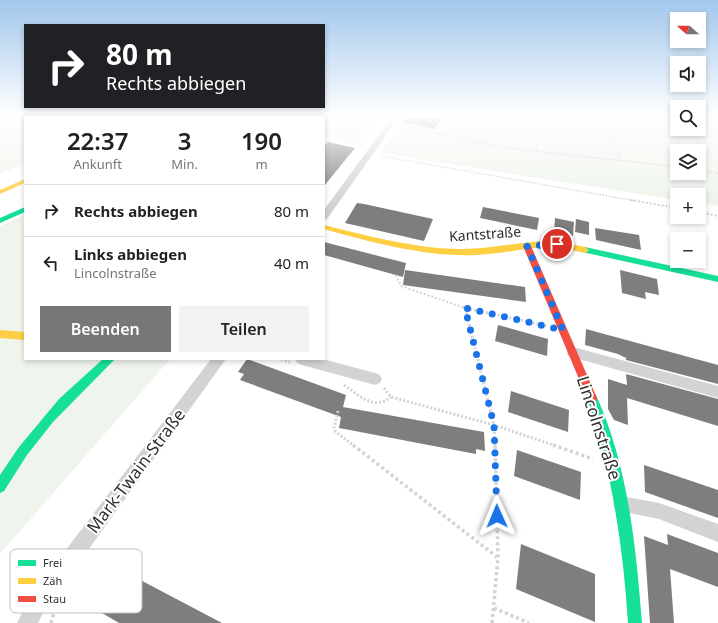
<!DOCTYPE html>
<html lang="de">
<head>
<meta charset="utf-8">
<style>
	:root { --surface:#fff; --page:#f2f2f2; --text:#222; --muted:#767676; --line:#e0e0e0; --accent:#777 }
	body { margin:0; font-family:"Noto Sans",sans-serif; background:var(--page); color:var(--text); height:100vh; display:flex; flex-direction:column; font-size:15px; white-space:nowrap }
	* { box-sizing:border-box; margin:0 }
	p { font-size:13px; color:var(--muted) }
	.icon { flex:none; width:22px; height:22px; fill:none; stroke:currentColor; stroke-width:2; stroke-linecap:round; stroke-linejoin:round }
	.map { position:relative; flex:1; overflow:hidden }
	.side { position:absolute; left:24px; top:116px; width:301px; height:244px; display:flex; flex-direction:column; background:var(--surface); border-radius:0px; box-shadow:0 2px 6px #0003 }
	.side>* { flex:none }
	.top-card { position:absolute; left:24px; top:24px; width:301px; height:84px; border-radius:0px; box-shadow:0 2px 6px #0003; background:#202124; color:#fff; overflow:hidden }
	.needle { width:26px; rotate:291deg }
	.tools { position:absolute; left:670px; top:12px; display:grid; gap:8px }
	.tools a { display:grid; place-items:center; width:36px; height:36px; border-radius:0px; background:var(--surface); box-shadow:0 2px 6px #0003; font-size:20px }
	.pin { position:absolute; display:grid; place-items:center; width:34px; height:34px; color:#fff; margin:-17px; border:2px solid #fff; border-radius:50%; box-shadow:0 1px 4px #0007 }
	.me { position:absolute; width:44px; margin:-22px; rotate:359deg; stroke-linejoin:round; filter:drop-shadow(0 0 3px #0008) }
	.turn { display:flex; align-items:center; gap:14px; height:84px; padding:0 16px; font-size:18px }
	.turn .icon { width:52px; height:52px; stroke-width:2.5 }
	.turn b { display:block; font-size:28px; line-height:34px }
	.eta { display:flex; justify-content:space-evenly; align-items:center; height:68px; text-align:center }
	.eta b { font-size:24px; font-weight:600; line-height:28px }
	.primary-button { display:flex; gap:8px; margin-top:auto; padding:8px 16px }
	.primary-button a { flex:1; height:46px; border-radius:0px; background:var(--accent); color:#fff; font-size:16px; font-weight:600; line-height:46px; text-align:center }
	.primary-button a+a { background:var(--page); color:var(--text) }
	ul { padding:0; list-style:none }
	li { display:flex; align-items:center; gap:12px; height:52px; padding:0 16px; border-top:1px solid var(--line) }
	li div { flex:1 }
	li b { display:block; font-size:15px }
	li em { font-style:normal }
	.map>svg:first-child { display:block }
	.green { fill:#eff4ec; fill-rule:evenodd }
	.building { fill:#7e7e7e }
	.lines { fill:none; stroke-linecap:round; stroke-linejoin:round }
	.path-far3 { stroke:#d3d3d3; stroke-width:1.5; stroke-dasharray:1.5 1.5; stroke-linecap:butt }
	.path-far2 { stroke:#d3d3d3; stroke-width:2; stroke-dasharray:2 2; stroke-linecap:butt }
	.path-far1 { stroke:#d3d3d3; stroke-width:3; stroke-dasharray:2 2; stroke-linecap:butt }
	.path { stroke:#d3d3d3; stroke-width:3.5; stroke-dasharray:3 3; stroke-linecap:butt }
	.street { fill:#d3d3d3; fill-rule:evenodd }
	.fast { fill:#16e098; fill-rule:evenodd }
	.slow { fill:#ffcf43; fill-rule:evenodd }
	.jam { fill:#f24e42; fill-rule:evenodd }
	.route { stroke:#1a73e8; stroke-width:7; stroke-dasharray:0 12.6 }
	.labels { text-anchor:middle; stroke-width:4; stroke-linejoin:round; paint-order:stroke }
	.street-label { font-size:14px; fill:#2e2e2e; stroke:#fff }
	.near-street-label { font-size:17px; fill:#2e2e2e; stroke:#fff }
	.key { fill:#fff; stroke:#c0c0c0; stroke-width:1 }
	.key-label { font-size:11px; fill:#2e2e2e }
</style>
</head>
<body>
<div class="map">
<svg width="718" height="623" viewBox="0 0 718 623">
	<rect width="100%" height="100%" fill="#fff"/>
	<path class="green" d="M0,117H114H25V163L0,174Z
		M310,117H380L356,145L324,136V117Z
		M404,117H677V129H699V117H718V206L699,203V195H677V200L381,153ZM677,151H699V173H677Z
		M25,214V359H170L0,554V226Z"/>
	<path class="building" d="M403,116H443L434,129L402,122Z
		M328,142L355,148L324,186V146Z
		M357,203L364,204L433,219L424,241L345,223Z
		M483,207L539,218L537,230L480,218Z
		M555,218L574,222L573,236L554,232Z
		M576,219L589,222V235L575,232Z
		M595,228L639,235L641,250L596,240Z
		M324,242L406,263L403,277L324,255Z
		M405,270L525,287L526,302L403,285Z
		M620,270L657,279L659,295L645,292L646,299L622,293Z
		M498,325L548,339L547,356L495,341Z
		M586,329L718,365V384L626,360V358L618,354L585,345Z
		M247,359L346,395L343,407L484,432L485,451L476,449V454L339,428L341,417L240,380L244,374L238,372Z
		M626,374L718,399V426L627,398L628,425L614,420L608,409V379L627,385Z
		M511,391L569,410L568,432L508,412Z
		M517,450L581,472L580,500L514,476Z
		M644,465L718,490V518L645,492Z
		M667,534L718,553V587L670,569L674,623H650L644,536L668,545Z
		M521,544L595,574V622L516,589Z
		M110,564L222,623H119L90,606L99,592L93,589Z"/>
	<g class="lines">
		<path class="path-far3" d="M536,117V152
			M401,124C439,134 478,144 517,149C570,156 624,160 677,167
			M607,124L620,159
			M687,133L695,151
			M448,136L461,117
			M381,156L636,201
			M699,162L702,170
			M699,170L718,173"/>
		<path class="path-far2" d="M630,200L677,208
			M699,212L718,216
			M396,275L401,286L465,308"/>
		<path class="path-far1" d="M463,307L465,308
			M281,359L290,362
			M344,385C359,395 373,411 391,397
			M384,388L391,397L494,425L465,308L547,326
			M338,411L334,427L335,431L354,446
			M495,446L494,425L556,446"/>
		<path class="path" d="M353,445L497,557
			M553,445L593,459
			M494,608L529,623
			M51,623L54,612
			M492,623L498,557L495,445"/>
		<path class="street" d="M392,117H399L327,219L324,220V210Z
			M573,347L718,386V398L568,356L567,352L568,348Z
			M211,359H226L44,611L38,623H17L30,597Z
			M295,359H323L375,373L380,375L382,379L380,383L375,385L302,365L297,363Z
			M621,496L659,503L718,524V542L659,519L615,510L613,504L615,498Z"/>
		<path class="fast" d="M25,207V212L0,223V218Z
			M585,247L718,276V282L582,252L581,250L582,248Z
			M103,359H115L53,422L27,455L4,491L0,493V475L19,447L59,399Z
			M592,393L596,395C628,465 636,547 642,623H628C623,546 612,471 587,398L588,395Z"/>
		<path class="slow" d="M25,179V183L0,194V190Z
			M324,225C368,236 413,248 458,249C491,250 523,240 555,241C565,242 575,245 585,247L589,250L585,253L557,247H547C524,248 501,254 477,255C425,257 374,243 324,229Z
			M0,330L25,332V340L0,338Z"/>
		<path class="jam" d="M527,243L531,246L597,398L596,401L592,403L588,401L587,398L523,246Z"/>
	</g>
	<linearGradient id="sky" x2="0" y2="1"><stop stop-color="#a2c7ec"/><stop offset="0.57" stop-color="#fff"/><stop offset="1" stop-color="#fff" stop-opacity="0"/></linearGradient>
	<rect width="718" height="204" fill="url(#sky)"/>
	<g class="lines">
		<path class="route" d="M497,516L494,425L465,308L563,330L527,246L557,244"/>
	</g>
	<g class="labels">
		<g class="street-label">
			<text transform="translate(485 234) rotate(-4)" y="5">Kantstraße</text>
		</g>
		<g class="near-street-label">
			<text transform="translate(599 428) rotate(72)" y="6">Lincolnstraße</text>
			<text transform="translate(136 471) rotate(-53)" y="6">Mark-Twain-Straße</text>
		</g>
	</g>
	<rect x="10" y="549" width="132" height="64" rx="6" class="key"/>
	<rect x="18" y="560" width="18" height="6" fill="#16e098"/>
	<rect x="18" y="578" width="18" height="6" fill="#ffcf43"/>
	<rect x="18" y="596" width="18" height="6" fill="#f24e42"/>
	<g class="key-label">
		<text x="43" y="567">Frei</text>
		<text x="43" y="585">Zäh</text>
		<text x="43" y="603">Stau</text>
	</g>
</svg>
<div class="tools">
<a><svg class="needle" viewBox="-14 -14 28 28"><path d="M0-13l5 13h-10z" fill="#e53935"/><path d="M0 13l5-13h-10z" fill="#767676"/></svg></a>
<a><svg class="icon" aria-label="sound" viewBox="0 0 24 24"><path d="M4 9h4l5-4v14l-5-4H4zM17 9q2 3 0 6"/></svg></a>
<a><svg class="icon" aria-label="search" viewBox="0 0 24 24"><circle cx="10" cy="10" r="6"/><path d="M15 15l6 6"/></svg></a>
<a><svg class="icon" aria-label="layers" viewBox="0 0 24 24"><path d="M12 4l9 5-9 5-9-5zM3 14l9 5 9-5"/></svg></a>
<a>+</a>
<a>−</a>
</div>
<div class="pin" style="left:557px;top:244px;background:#d93025"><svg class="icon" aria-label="arrive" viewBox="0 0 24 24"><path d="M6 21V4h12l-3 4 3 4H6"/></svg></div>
<svg class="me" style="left:497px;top:516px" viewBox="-20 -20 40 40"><path d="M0-17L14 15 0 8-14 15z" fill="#1a73e8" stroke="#fff" stroke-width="4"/></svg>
<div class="top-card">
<div class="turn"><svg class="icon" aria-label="right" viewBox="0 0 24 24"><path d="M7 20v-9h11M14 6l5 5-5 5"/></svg><div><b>80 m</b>Rechts abbiegen</div></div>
</div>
<section class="side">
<div class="eta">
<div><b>22:37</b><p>Ankunft</p></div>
<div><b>3</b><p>Min.</p></div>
<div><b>190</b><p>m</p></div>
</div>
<ul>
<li><svg class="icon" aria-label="right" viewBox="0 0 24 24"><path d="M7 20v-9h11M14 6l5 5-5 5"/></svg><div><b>Rechts abbiegen</b></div><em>80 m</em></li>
<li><svg class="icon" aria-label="left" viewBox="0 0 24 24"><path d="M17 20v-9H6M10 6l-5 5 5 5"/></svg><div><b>Links abbiegen</b><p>Lincolnstraße</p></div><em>40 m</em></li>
</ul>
<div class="primary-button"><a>Beenden</a><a>Teilen</a></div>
</section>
</div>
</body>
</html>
